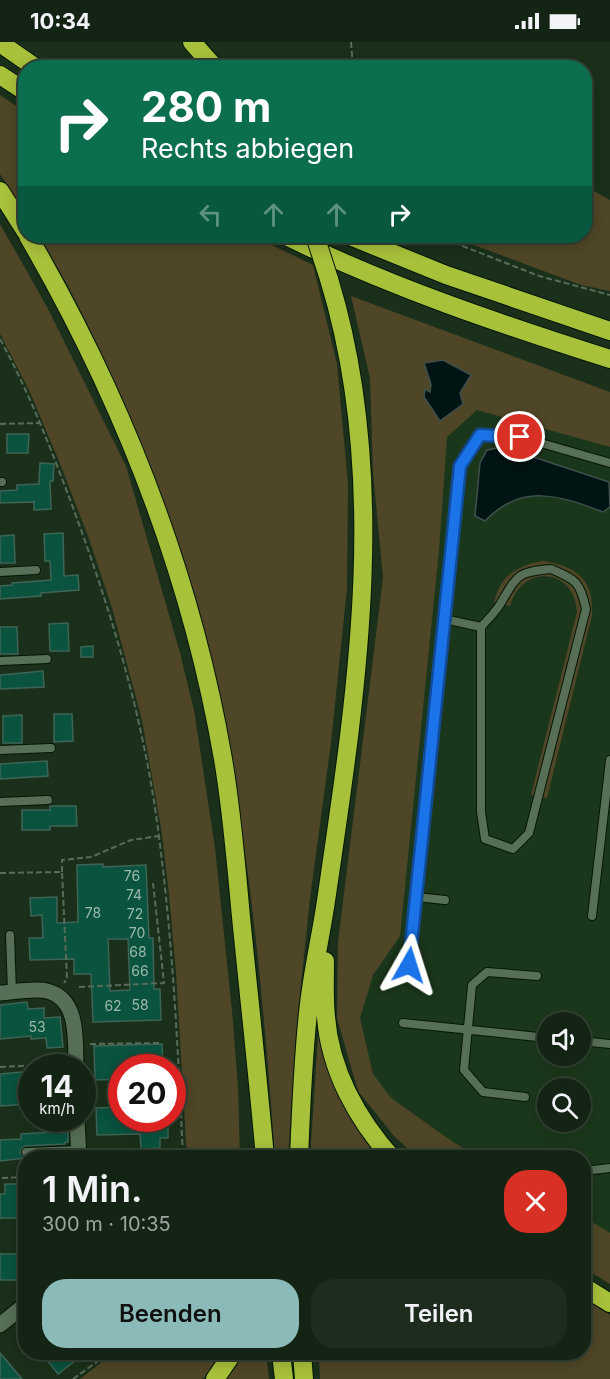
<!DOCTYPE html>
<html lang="de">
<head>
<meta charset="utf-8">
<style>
	:root { --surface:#142414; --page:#1d2c1d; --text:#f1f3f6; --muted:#9da4a0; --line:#334134; --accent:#8bbbb9 }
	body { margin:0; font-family:Inter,sans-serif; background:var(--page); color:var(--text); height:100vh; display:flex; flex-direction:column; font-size:22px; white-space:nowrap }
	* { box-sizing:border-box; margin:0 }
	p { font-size:20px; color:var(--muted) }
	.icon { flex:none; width:33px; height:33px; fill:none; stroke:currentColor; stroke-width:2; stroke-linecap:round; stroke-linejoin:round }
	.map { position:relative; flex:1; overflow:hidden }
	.details { position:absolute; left:18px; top:1108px; width:573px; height:210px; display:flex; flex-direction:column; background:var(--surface); border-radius:24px; box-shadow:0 3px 15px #0003,0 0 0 2px var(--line) }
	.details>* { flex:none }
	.hud { position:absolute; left:18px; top:18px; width:574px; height:183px; border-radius:24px; box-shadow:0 3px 15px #0003,0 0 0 2px var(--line); background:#0b6e4f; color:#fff; overflow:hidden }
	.buttons { position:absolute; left:537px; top:970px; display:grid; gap:12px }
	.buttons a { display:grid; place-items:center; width:54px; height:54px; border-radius:50%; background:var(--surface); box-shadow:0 3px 15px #0003,0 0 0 2px var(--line); font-size:30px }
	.speed { position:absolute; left:18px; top:1012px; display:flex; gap:12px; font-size:30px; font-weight:700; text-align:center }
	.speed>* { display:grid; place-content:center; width:78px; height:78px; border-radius:50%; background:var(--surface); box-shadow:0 3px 15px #0003,0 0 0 2px var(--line); line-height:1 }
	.speed small { font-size:15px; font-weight:400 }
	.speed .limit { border:9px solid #d22; background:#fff; color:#111 }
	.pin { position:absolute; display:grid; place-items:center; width:51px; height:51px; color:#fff; margin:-26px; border:3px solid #fff; border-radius:50%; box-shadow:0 2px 6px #0007 }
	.me { position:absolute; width:66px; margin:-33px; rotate:6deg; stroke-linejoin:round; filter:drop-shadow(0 0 4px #0008) }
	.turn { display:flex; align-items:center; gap:21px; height:126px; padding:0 24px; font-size:27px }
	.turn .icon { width:78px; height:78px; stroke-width:2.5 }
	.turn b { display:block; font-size:42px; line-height:51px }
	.lanes { display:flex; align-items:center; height:57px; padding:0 24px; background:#0003; justify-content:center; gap:30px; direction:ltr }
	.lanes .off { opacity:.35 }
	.round { display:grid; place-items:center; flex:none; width:63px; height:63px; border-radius:24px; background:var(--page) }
	.summary { display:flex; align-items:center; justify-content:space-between; height:102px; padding:0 24px }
	h1 { font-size:36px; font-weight:600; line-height:45px }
	.primary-button { display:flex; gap:12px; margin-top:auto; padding:12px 24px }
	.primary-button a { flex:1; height:69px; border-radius:24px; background:var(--accent); color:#111; font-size:24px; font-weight:600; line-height:69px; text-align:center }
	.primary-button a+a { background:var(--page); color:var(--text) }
	.status { display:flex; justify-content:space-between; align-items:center; height:42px; padding:0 30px; background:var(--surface); direction:ltr }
	.status svg { height:16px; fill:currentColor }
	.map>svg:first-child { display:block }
	.built { fill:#1b371b; fill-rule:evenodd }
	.green { fill:#4f4627 }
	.water { fill:#001414; stroke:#3e504c; stroke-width:1.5 }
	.building { fill:#09533f; stroke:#3f6456; stroke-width:1.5; fill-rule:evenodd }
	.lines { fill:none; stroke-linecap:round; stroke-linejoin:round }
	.lane-casing { stroke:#041704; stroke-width:10 }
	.street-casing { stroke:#041704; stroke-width:17 }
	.highway-casing { stroke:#041704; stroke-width:20 }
	.path { stroke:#596c59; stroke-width:2; stroke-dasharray:6 3; stroke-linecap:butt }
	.lane { stroke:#576f56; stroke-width:8 }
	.street { stroke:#576f56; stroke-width:15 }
	.highway { stroke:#a8c13b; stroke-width:18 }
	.highway-bridge-casing { stroke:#041704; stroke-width:20; stroke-linecap:butt }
	.highway-bridge { stroke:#a8c13b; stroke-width:18 }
	.route-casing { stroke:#114b97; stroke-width:15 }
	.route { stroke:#1a73e8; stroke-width:10 }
	.labels { text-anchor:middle; stroke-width:4.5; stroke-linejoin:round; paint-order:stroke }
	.number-label { font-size:14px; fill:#9db9aa }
</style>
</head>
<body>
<div class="status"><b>10:34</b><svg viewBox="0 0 49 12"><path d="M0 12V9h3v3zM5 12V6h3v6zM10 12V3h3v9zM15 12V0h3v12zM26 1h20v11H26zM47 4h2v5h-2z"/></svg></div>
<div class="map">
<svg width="610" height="1337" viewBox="0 0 610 1337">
	<rect width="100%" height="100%" fill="#1a301a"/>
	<path class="built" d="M474,361L610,398V1197L584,1181V1116H475L375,1056L348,973L410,433ZM548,981H580V1014H548ZM548,1047H580V1080H548Z"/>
	<path class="green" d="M0,53L25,70V171L0,132Z
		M585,144L610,158V249L581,243L450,194H585Z
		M0,182L47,265L126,424L180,611L194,668L215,806L232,969L238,1045L240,1116H187L176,931L169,852L162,792L142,678L112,566L88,494L59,419L29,348L0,292Z
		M39,194H253L313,223L337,322L348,442L347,546L331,701L310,856L296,991L288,1116H275C264,965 251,814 220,665C215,642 211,618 205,594C184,511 154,431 120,353C96,299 70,244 39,194Z
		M351,254L610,350V405L477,368L447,395L439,508L400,894L373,933L360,976L373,1032L391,1056L453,1100L481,1116H418L394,1094L358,1049L337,976L338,900L383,536L373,430L370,336Z
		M543,519C576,524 594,537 592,573L547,756L531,753L577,570C575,526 522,521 510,564L494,561C499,534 518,523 543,519Z
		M319,979C335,1027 347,1077 380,1116H310Z
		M584,1175L610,1191V1242L584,1226Z
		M584,1257L610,1273V1337H320L319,1311H584Z
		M114,1311H223L208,1333L202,1337H80Z
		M239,1311H266L269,1337H223Z"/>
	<path class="water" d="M443,318L471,333L460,351L463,362L440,379L424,355L425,347L430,350L431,342L424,321Z
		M503,405L609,440L610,465L603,470C559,453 521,441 485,479L475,474L480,421L487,408Z"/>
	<path class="building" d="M7,392H29L28,411H7Z
		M40,421L54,422L53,439H50L51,467L34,468V460L0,461V449L17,448V443L39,442Z
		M63,491L64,534L78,533L79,548L41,551V554L0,557V544L12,543V541L51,538L50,519H45L44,492Z
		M14,493L15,521H0V494Z
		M68,581L69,609H50L49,582Z
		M0,585H17L18,612H0Z
		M93,604V615H81V605Z
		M43,629L44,645L0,647V633Z
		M54,672H72L73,699L54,700Z
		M22,673V701H3V674Z
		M47,719L48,734L0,737V722Z
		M50,764H76L77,784H50V788H22V768H50Z
		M103,822V825L146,823L149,896H153L154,947H160L161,978L93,980L91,932H74V917L30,918L29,896H43L42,873L31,874L30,856L57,855V881L78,880L77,823ZM108,897H128L130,948L110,949Z
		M27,960L28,967L44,966V976L60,975L63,1005L47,1006L46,996L31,997V994L0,997V963Z
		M162,1002L163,1026H122V1037L95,1038L94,1004Z
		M32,1029V1062L0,1064V1032Z
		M122,1065V1077H126V1079L168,1077V1096H160V1106L141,1107L140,1092L97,1093L96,1066Z
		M68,1089V1100H65V1102L25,1104L21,1107L20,1111L26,1116L0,1119V1098L21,1097V1092Z
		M5,1142H26V1171H21V1176H0V1152H5Z
		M0,1212H21L22,1238H0Z
		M0,1311L22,1337H0Z
		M56,1311H85L58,1332L47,1318Z"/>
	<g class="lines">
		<g class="lane-casing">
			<path id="lane" d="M0,440H2
				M551,527C576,538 580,539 586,567L529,791L513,807L485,797L481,770V585C488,577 497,569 502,559C518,532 518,530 551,527Z
				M0,530L36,528
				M444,577L481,585
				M0,619L47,617
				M0,708L51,706
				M0,760L48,758
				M416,855L445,858
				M592,874L610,718
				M10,893L12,950
				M409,923L460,424L480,393L520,395L610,421
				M403,981L548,996
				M580,999L610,1002
				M525,1055L483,1050L464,1028L472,943L487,930L537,934
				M26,1110L78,1108
				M584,1129L610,1126"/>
		</g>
		<g class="street-casing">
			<path id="street" d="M0,951C13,950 35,946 47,949C80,957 75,1000 76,1026
				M77,1077L79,1116
				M0,1283L26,1262"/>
		</g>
		<g class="highway-casing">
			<path id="highway" d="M192,0L215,26
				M0,1L36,26
				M0,33L26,50
				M0,149L26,190
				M28,194C122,356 191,531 223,717C232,769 236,822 241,875C249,955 258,1036 265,1116
				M286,194C390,245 500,282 610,317
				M350,194L446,233L610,289
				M325,919C325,938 324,957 326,975C330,1028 357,1077 392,1116
				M299,1116C301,1065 303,1013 309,962C313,927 321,893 326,859C356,654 391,439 329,237
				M584,1245L610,1261
				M281,1311L284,1337
				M302,1311L304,1337
				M215,1337L233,1311"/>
		</g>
		<path class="path" d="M351,0L353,26
			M437,194L539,234L610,253
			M0,297C29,350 51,407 72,463C112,571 145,681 159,795C173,902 178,1009 183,1116
			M0,382L39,381
			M62,830V818L91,815L131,798L159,794
			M0,831L62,830L67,936L64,941
			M79,945L164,941L153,841
			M90,1002L159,1001
			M0,1025L63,1022
			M2,1136L26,1135
			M73,1337L109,1311"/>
		<use href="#lane" class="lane"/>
		<use href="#street" class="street"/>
		<use href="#highway" class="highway"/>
		<g class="highway-bridge-casing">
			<path id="highway-bridge" d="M315,194L329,237"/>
		</g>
		<use href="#highway-bridge" class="highway-bridge"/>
	</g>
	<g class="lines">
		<g class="route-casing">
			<path id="route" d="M409,923L460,424L480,393L520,395"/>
		</g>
		<use href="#route" class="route"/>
	</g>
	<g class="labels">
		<g class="number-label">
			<text x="132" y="839">76</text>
			<text x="134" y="858">74</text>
			<text x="93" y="876">78</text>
			<text x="135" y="877">72</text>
			<text x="137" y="896">70</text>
			<text x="138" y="915">68</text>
			<text x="140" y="934">66</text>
			<text x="140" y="968">58</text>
			<text x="113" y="969">62</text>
			<text x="37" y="990">53</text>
		</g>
	</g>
</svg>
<div class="buttons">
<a><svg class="icon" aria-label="sound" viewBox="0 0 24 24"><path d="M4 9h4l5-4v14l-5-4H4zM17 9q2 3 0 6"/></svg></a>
<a><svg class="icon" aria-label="search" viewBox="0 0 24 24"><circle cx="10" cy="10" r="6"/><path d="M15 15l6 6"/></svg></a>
</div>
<div class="speed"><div>14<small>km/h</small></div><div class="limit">20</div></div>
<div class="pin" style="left:520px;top:395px;background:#d93025"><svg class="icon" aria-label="arrive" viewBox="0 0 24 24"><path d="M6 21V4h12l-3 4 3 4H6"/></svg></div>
<svg class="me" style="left:409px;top:923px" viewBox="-20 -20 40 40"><path d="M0-17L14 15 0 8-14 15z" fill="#1a73e8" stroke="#fff" stroke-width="4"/></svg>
<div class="hud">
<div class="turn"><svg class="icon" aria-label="right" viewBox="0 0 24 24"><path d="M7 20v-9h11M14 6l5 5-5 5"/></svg><div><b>280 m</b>Rechts abbiegen</div></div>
<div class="lanes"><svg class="icon off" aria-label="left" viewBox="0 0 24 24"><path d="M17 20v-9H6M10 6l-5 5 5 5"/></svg><svg class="icon off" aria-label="ahead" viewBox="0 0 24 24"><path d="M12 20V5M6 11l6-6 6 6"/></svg><svg class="icon off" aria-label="ahead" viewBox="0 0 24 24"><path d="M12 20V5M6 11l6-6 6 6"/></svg><svg class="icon" aria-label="right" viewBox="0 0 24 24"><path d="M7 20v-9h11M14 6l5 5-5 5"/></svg></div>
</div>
<section class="details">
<div class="summary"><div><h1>1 Min.</h1><p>300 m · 10:35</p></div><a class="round" style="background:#d93025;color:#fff"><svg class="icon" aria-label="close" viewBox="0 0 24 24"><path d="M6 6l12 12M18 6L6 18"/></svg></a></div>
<div class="primary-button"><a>Beenden</a><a>Teilen</a></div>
</section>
</div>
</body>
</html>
